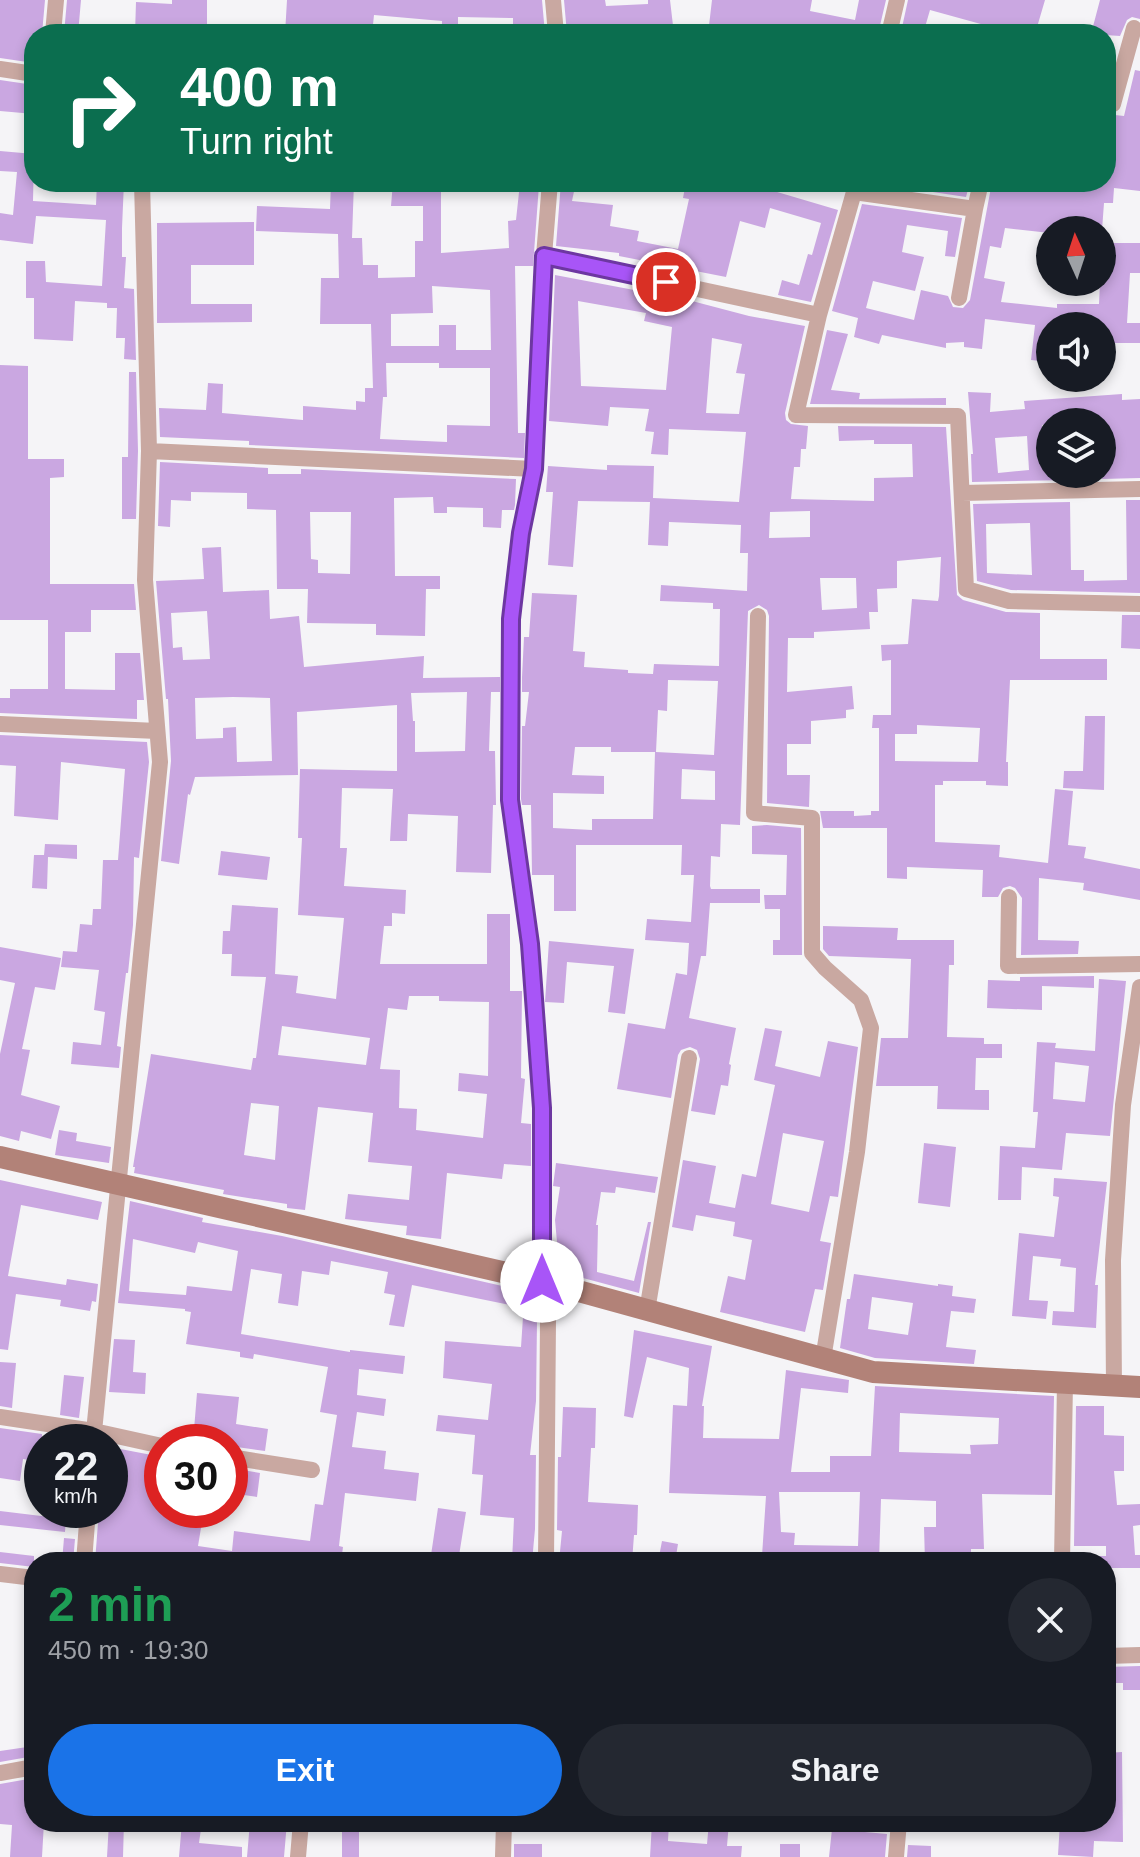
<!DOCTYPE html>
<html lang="en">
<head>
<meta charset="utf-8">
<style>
	:root { --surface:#171b24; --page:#242831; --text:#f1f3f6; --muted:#9ea1a6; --accent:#1a73e8 }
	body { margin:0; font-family:Helvetica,sans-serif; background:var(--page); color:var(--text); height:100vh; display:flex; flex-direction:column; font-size:30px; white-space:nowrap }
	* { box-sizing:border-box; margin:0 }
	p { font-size:26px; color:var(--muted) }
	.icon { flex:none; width:44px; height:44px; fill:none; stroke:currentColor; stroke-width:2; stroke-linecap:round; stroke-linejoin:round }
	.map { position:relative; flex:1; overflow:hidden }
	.details { position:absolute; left:24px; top:1552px; width:1092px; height:280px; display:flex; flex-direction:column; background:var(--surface); border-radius:32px; box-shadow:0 4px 12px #0003 }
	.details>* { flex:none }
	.top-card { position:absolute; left:24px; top:24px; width:1092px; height:168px; border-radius:32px; box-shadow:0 4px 12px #0003; background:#0b6e4f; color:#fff; overflow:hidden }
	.needle { width:52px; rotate:357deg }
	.buttons { position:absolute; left:1036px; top:216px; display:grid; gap:16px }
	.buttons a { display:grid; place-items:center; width:80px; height:80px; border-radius:50%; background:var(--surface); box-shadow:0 4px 12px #0003; font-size:40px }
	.speed { position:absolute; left:24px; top:1424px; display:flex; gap:16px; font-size:40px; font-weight:700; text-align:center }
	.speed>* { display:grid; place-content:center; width:104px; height:104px; border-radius:50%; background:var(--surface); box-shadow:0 4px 12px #0003; line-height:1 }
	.speed small { font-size:20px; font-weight:400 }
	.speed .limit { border:12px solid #d22; background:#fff; color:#111 }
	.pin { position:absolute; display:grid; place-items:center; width:68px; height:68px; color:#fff; margin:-34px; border:4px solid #fff; border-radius:50%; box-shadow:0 2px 8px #0007 }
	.me { position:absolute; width:88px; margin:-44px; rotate:0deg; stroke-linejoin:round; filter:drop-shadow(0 0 6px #0008) }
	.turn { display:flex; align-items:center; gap:28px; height:168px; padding:0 24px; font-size:36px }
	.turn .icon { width:104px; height:104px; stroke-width:2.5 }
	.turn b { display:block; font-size:56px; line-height:68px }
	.round { display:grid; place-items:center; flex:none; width:84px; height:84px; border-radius:42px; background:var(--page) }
	.overview { display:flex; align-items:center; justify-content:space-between; height:136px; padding:0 24px }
	h1 { font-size:48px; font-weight:800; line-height:60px; color:#1e9e55 }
	.primary-button { display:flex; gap:16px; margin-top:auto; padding:16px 24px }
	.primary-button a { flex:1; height:92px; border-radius:48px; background:var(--accent); color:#fff; font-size:32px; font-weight:800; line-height:92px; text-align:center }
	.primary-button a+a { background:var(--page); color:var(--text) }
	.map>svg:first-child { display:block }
	.building { fill:#caa7e1; fill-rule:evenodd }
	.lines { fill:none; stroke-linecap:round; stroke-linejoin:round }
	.street { stroke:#c9a8a1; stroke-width:16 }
	.secondary { stroke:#b28278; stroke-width:22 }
	.route-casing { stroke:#6d37a1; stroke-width:20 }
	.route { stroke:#a855f7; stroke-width:14 }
</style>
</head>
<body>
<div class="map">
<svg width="1140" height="1857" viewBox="0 0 1140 1857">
	<rect width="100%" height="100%" fill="#f5f4f7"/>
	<path class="building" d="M0,0H45L42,34H34V63L0,58Z
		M67,0H81L78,34H64Z
		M172,0H207V34H135L136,2L172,4Z
		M287,0H542L545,34H513V18L458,17V34H442V21L374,15L372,34H285Z
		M564,0H605L606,6L648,4V0H670L674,34H567Z
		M712,0H812L810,11L855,20L859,0H886L878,34H708Z
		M908,0H1045L1035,34H985L988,26L930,10L923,34H906L901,32Z
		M1100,0H1140V19L1132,17L1127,20L1120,36L1091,34Z
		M1135,70L1140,71V191L1114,188L1113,203H1104L1102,230H1050V233L1005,228L1001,248L990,246L984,278L1005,282L1001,302L1057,308V304H1099L1100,282H1102V243H1140V273H1130L1127,323H1140V343H1102V326H1050V362L1031,360L1035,325L985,319L982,349L964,347V342L946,343V348L882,335L879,344L854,337L858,318L832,311L862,204L962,218L955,257L945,256L948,231L907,225L902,252L924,257L915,291L873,281L866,308L914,320L921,290L948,296L953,307L963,308L970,300L992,182H1106L1109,154H1106V114L1124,116Z
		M0,80L34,85V114L0,111Z
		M0,151L34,154L33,201L96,205L97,182H124L122,228V257H126L124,288L134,289L136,360L124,359L125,338H116L117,308H107V303L75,301L73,341L34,339V298H26V261H45L46,282L102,286L106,220L36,216L33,244L0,240V213L13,215L17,172L0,171Z
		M331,182H354L352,238H362L363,265H378V278L415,277V241H423V206H391L393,182H436V191H441V253L509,248L508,221L516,220L520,183L539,185L533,266H515L518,433H525L524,458L249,445V441L160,437L159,408L206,410L208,383L223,384L222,413L303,420V406L356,410V401L365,402V388H373L371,324H320L321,278H339L338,234L256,231L257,206L330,209ZM432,286L490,290L491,350H456V325H439V346H391V314L433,313ZM386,363H439V368H490V426L447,425V442L380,439L383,397H387Z
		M561,182H576L572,201L613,205L610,226L639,231L637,241L678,249L689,199L683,198L686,182L714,184V182H730L753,188L754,185L838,210L811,302L778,295L782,280L799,285L808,254L812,255L821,223L770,208L765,228L740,221L726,277L619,256V253L556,246Z
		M866,182H970L966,197Z
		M254,222V265H191V304H252V322L157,323V223Z
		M555,275L692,301L749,316L805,326L785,413L786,420L791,424L808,426L806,449H801L800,467H794L791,499L874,501V478L913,477L912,444H874V440L839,441L838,426L946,427L957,595L963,600L1006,612L1040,613V659H1107V680H1010L1006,762H1008V786L986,785V781H943V785H935V842L1000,845L999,857L1048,863L1055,789L1073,791L1068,845L1086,847L1084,858L1140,869V900L1083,890L1084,883L1039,878L1038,940L1079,941L1078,954L1021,955L1022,898L1015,888L1010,886L1003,888L998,897H982L983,870L907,867V879L887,878V828H823L820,811H854V816L871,815V811H879V728H872L873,715H891V660L882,661L881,645L908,644L912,599L938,601L939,596L941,557L897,561V588L877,589L878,612H869L870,629L814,632V638H788L787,692L852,686L854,709L846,710V718L811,721V744H787V775H810L809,807L767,803L769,616L767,610L759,605L748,611L740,825L721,824L720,857L711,856L710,886L711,889H760V903H710L706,956H701L689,1018L736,1028L729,1064L731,1065L728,1086L721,1085L715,1115L691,1111L700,1059L697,1050L690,1047L681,1050L678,1055L671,1098L617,1089L628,1023L665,1029L676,973L687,975L689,943L645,940L647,919L691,922L694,875H681L682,845H576V911H554V875H532L531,805H522L521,799L522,726H525L529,692H522V677L524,637H529L532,593L577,595L573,651L585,652L584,667L628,670V673L653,674L654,664L719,666L720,609H713V603L660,601L661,585L747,591L748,553H740L741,525L669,522L668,546L648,545L650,502L578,501L573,567L548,565L553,492H546L548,466L607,470V465L654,466L653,498L739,502L746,432L669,429L668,455L651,454L654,432L645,431L649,409L610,407L608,426L549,421ZM578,301L646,313L644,321L672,327L666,390L581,386ZM712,338L742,344L736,373L745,374L739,414L706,413ZM810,511V537L769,538L770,512ZM820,578H856L857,608L822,610ZM668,680L718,681L714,755L656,752L658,710L667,711ZM917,725L980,728L978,762L895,761V734H917ZM575,747H611V752H655L653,819H592V830L553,828V793L604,794V776L572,775ZM682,769L715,771V800L681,799Z
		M827,330L848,334L831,390L860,393L859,399L946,398V405L810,404Z
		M0,365L28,366V459H64V477L50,478V584H134L136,610H91V632H65V689L115,690V653H140L144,700H137V719L0,713V698H10V689H48V620H0Z
		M129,372H136L138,451L136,519H122V457H128Z
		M968,392L991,393L990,412L1025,409L1024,401L1122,394V400L1140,399V478L1102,479V422H1050V424L1042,425L1045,467H1050V474H1070V480L972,482L971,454H973ZM1027,436L1029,470L998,473L995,438Z
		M160,462L268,468V474H301V469L516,479L515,505L514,510H502L501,528L483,527V508L447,507V513H434L433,497L394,498L395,576H440V589H426L425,636L376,635V624L307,623L308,589H277L276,510L247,509V493L191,492V501L171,500L170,527L158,526ZM310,512H351L350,574L318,573V560L311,559Z
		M1126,500H1140V593L1011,590L977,581L973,504L1070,502L1071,570H1084V581L1127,580ZM1030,523L1032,575L987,573L986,524Z
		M221,547L223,592L269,590L270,619L299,616L304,667L424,656L423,678L500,677V692H491L489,751H495L496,805H493L491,873L456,872L458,816L408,814L407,841H390L393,789L342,788L340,848H347L344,886L406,890L405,914L392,913V926H384L380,964H487V914H510V991H522L521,1078L525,1079L521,1123L531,1124V1166L504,1164L502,1179L447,1173L441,1239L406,1235L407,1226L345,1219L348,1194L409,1200L412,1166L368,1162L373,1113L318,1107L305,1210L287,1208V1204L223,1194L224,1190L134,1173L135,1167H133L151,1054L251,1070L253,1058H256L266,977L231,976L232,954H222L223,931H230L232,905L278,908L275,974L298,976L296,993L336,999L344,918L298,915L302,838H298L300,769L397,771V705L297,712L298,775L195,777L190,795L188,794L179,864L161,861L171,761L168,699H166L156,581L204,579L202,548ZM207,611L210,659L183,660L182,647L173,648L171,613ZM467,692L465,751L415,752V721H413L411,693ZM233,697L270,698L272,761L237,762L236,727L223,728V738L196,739L195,698ZM409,996H439V1001L489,1002L488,1076L459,1073L458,1091L487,1094L483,1138L416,1130L417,1109L399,1108L400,1070L380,1069L388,1008L407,1010ZM282,1026L370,1038L366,1065L278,1055ZM251,1103L279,1106L275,1160L244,1155Z
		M1122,615H1140V649L1121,648Z
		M1085,716H1105L1104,790L1063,788L1064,771H1083Z
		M0,735L147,742L149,762L139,858L134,857L133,925L128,973H126L117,1046L121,1047L119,1068L71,1064L73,1042L101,1045L105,1012L94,1010L99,970L61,967L63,951L77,952L80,924L92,925L93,909H101L103,860H118L125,769L61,762L58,820L14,816L16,766L0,765Z
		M767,825L801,828L802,955H773V940H780V909H765L764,895H786L787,855L752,854V826Z
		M45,844L77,845V859L48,857L47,889L32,888L34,855H44Z
		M221,851L270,857L267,880L218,875Z
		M823,926L898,928L897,940H954V965H949L947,1037L984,1038V1044H1002V1058H976L975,1090H989V1110L937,1109L938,1086H876L881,1038H908L911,959L829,956L823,949Z
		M549,941L634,949L625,1014L608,1012L614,966L567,962L564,1003L545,1002Z
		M0,947L61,958L55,990L35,987L22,1049L30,1050L21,1095L60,1106L51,1139L21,1131L19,1141L0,1136V1054L15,983L0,980Z
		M1094,976V988L1042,986V1010L987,1008L988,980L1020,981V977Z
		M1099,979L1126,981L1110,1136L1066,1133L1062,1170L1022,1167L1021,1200H998L1000,1146L1035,1148L1038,1112H1033L1037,1042L1056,1043L1055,1048L1095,1051ZM1055,1062L1089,1066L1085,1102L1053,1099Z
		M765,1028L782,1031L775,1066L820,1077L828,1041L858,1047L838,1197L830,1196L820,1241L831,1243L823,1290L815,1289L805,1332L720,1312L728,1276L745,1280L752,1240L733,1236L735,1222L696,1215L693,1231L672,1227L683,1160L716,1166L709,1203L735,1208L742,1174L756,1177L775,1085L754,1080ZM783,1133L824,1141L809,1212L771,1204Z
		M59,1130L77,1133L76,1141L111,1147L109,1163L55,1155Z
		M924,1143L956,1147L950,1207L918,1203Z
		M556,1163L658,1177L655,1193L616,1187L615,1193L601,1192L596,1225H598L597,1272L634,1281L648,1222H651L639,1293L557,1271L555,1252L558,1253L555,1220L560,1187L553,1186Z
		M1054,1178L1107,1182L1095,1285H1098L1096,1328L1052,1325L1053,1311L1074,1312L1076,1268L1060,1266L1061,1259L1033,1256L1029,1300L1048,1301L1046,1319L1012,1316L1019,1233L1054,1237L1059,1197L1053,1196Z
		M0,1180L102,1202L98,1220L21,1205L8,1276L66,1285L67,1279L98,1284L96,1302L92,1301L90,1311L60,1306L61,1300L16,1294L8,1350L0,1349Z
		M130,1201L203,1218L202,1222L282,1236L533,1293L534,1310L412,1285L404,1327L389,1325L395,1295L384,1293L388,1272L331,1261L329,1275L302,1271L298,1306L278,1303L282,1274L251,1269L241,1334L350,1352V1350L405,1356L403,1374L359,1369L357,1395L386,1399L384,1416L357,1412L352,1447L386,1451L384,1469L419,1473L416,1501L345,1493L339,1546L343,1547L341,1562H184L147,1556L146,1562H95L99,1510H110V1447L162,1457V1479L157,1505L162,1506V1510H204L198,1546L232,1551L234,1531L310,1541L315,1504L323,1505L337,1415L320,1412L328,1367L254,1354L253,1359L240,1357V1352L186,1344L191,1312L185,1311V1309L118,1303ZM133,1239L195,1253L198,1242L238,1251L232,1291L187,1286L186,1295L129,1291Z
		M854,1274L938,1286V1284L953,1286L952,1296L976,1299L974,1313L951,1311L946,1347L976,1350L974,1364L875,1358L840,1348L847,1299H850ZM872,1297L913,1303L908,1335L868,1329Z
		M523,1317L536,1318L537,1321L536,1401L530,1455H536L535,1529L532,1562H512L514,1518L480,1515L483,1475L472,1474L475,1435L436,1431L438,1415L488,1420L492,1384L443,1378L445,1341L521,1347Z
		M634,1330L712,1346L702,1406H704L703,1438L779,1439L786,1370L849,1380L848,1393L801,1388L791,1472H830V1456H871L875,1386L1054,1396L1052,1495L982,1494L984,1549H971V1562H925L924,1527H936V1501L881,1499L879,1562H796V1558L762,1556L766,1496L669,1493L673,1405L687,1406L689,1368L647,1357L633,1418L624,1416ZM900,1413L999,1418L998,1444L970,1445L971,1454L899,1452ZM779,1492H860L858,1546L794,1545L795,1533L781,1532Z
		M114,1339L135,1340L133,1372L146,1373L145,1394L109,1392Z
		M0,1362L16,1363L12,1408L0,1406Z
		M64,1375L84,1377L79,1418L60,1415Z
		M197,1393L239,1397L236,1424L268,1429L265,1451L230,1446V1442H193Z
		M1076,1406H1104V1435L1124,1436V1471H1114L1117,1505L1140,1504V1525L1133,1526L1135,1555H1140V1568H1106V1562H1098V1556H1106V1546H1074Z
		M563,1407L596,1408L595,1448H591L588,1502L638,1505L637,1535H634L632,1562H559L562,1531L557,1530L558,1457H561Z
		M0,1428L42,1434V1462L23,1459L20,1481L0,1478Z
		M230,1468L260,1473L257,1497L230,1493Z
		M438,1508L466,1512L458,1562H430Z
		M0,1511L66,1519L65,1532L0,1525Z
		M64,1538L75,1539L73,1562H62Z
		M662,1541L678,1544L675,1562H658Z
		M0,1552L34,1556V1567L0,1563Z
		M1140,1666V1690H1123V1683H1106V1667Z
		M34,1746V1756L0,1762V1751Z
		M1122,1752L1123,1842L1094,1841L1093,1857L1058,1855L1060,1822H1106V1753Z
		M34,1778V1822H44L42,1857H10L12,1825L0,1824V1784Z
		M109,1822H124L123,1857H107Z
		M182,1822H202L199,1843L242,1847V1857H179Z
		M250,1822H287L284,1857H247Z
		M342,1822H359V1857H342Z
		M652,1822H669L668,1841L707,1844L709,1822H729L727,1846H742L741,1857H650Z
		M832,1829L887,1834L885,1857H829Z
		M514,1844H542V1857H514Z
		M780,1844H800V1857H780Z
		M908,1845L931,1846V1857H907Z"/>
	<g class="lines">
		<path class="street" d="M553,0L556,34
			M53,34L56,0
			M889,34L897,0
			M0,69L34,74
			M1106,103L1113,104L1134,28
			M975,209L981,182
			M544,256L819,315L796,415L958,416L966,589L1009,601L1140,604
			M819,315L854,192L975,209L959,298
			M149,451L534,469
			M962,493L1140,489
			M758,616L754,813L812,818V953L825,968L861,1000L871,1028L857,1152L823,1359
			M0,724L157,731
			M1009,897L1008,966L1140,964
			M647,1311L689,1058
			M1114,1387L1113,1260L1123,1105L1140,987
			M0,1417L94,1431L162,1446
			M93,1442L160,762L145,580L149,451L142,182
			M230,1457L312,1470
			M84,1562L88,1510
			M546,1562L548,1320L542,1281V1108L530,944L510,800L511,619L521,533L534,469L544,256L550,182
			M1062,1562L1065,1382
			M0,1574L34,1578
			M1106,1656L1140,1655
			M0,1773L34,1767
			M298,1857L301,1822
			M503,1857L504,1822
			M896,1857L899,1822"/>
		<path class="secondary" d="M0,1157L542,1281L873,1372L1140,1387"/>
	</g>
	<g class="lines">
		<g class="route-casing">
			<path id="route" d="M542,1281V1108L530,944L510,800L511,619L521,533L534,469L544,256L666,282"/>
		</g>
		<use href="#route" class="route"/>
	</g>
</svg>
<div class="buttons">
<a><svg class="needle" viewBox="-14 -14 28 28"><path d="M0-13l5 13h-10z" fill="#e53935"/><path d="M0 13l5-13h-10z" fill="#9ea1a6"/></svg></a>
<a><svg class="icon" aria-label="sound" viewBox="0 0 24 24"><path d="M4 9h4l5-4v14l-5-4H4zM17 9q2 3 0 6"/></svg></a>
<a><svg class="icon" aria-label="layers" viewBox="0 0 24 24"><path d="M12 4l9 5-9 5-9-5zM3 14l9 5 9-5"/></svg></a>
</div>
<div class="speed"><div>22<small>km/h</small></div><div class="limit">30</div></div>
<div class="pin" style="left:666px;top:282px;background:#d93025"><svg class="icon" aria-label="arrive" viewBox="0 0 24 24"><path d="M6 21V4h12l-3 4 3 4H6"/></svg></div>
<svg class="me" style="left:542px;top:1281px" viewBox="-20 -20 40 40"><circle r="19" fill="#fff"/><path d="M0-13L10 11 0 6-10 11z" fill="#a855f7"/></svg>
<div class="top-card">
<div class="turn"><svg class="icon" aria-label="right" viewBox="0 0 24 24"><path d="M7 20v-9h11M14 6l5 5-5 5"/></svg><div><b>400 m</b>Turn right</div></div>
</div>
<section class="details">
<div class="overview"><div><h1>2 min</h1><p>450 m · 19:30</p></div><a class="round"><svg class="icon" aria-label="close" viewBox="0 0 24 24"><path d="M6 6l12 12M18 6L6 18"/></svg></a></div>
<div class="primary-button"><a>Exit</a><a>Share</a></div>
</section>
</div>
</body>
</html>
